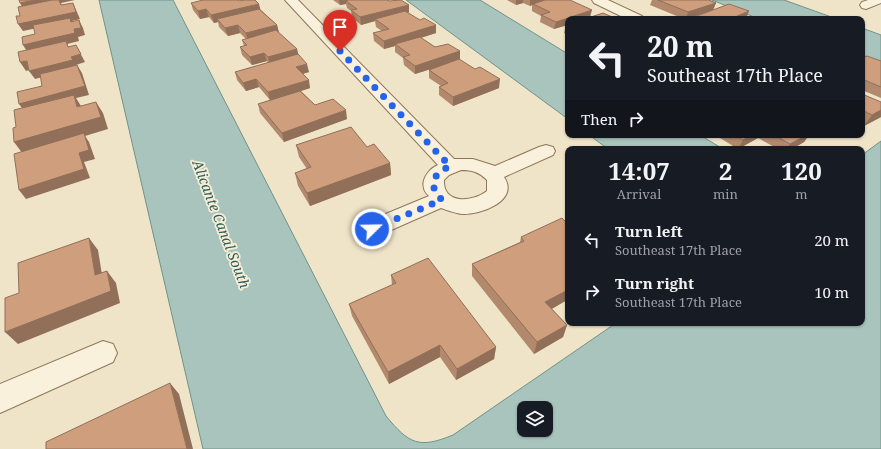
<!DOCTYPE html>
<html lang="en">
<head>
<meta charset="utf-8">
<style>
	:root { --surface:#171b24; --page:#242831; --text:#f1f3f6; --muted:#9ea1a6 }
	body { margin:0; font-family:"Noto Serif",serif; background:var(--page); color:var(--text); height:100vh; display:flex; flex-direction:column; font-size:15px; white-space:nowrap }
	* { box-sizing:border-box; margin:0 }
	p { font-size:13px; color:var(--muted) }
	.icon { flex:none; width:22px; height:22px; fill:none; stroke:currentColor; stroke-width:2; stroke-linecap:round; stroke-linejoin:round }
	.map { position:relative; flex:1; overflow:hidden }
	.side { position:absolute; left:565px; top:146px; width:300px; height:180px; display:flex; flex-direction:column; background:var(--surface); border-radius:8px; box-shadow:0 1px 3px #0004 }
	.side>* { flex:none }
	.hud { position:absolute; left:565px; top:16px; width:300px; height:122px; border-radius:8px; box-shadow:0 1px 3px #0004; background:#171b24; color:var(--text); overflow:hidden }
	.tools { position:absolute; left:517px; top:401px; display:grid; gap:8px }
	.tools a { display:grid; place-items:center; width:36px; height:36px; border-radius:8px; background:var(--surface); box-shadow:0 1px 3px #0004; font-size:20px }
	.pin { position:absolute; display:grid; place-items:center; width:34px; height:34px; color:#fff; margin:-41px -17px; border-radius:50% 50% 50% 0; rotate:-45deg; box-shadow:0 0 4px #0007 }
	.pin .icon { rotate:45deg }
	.me { position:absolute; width:44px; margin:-22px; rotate:67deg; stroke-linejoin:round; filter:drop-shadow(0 0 3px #0008) }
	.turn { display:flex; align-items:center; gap:14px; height:84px; padding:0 16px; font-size:18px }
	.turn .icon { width:52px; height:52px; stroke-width:2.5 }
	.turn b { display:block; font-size:28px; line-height:34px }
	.then { display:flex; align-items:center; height:38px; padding:0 16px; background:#0003; gap:8px; font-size:15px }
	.eta { display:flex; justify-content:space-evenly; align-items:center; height:68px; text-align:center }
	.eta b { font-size:24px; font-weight:700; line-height:28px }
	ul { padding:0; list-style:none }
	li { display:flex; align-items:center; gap:12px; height:52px; padding:0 16px }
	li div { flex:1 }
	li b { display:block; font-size:15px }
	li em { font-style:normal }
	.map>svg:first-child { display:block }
	.water { fill:#a9c4bc; stroke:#6f938a; fill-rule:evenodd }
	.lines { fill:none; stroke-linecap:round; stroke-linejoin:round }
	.minor-casing { stroke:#8d765c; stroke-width:2 }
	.minor { fill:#faf1dc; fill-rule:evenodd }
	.wall { fill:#b2896c }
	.shaded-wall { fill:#916f58 }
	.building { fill:#cf9f7d; stroke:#916f58 }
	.route { stroke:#2563eb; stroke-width:7; stroke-dasharray:0 12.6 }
	.labels { text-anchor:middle; stroke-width:3.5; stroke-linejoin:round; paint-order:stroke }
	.water-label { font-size:14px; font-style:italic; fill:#2f5d5a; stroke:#f7eed8 }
</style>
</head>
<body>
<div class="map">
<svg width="881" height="449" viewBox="0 0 881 449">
	<rect width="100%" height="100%" fill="#f0e4c8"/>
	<path class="water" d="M99,0H173L386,416C409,444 419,449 453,435L616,323H862V155L881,141V449H203ZM524,408H546V430H524Z
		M406,0H480L568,54V119Z
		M712,0H784L837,19H759Z
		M862,28L881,35V68L862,61Z
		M589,135H700L723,149H608Z"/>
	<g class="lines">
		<g class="minor-casing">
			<path id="minor" d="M285,0H298L454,159H473L495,166L539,147L546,145L553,147L555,151L553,155L504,177C520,201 480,215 462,214C455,213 447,210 441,208L380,235L372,237L364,235L361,229L364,223L429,196C427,194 424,191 424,188C421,179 430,168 438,165ZM461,170C472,170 479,172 487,180V191C473,202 443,205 444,180L449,175Z
				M592,0H608L642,16L643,19H627L594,3Z
				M868,0H881V3L866,9L862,8L860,5L862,2Z
				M103,341L113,344L117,353L113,362L0,413V384Z"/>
		</g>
		<use href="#minor" class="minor"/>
	</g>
	<path class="wall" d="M333,0H388L409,12L408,13L436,33L421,38L435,47L460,51V60L499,88L453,106L439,95V87L441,86L429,78V70L443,65L415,74L404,65L403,58L395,52V46L384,49L374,41L373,33L382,31L376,27L375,21L361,25L352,17L351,11L347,8L346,4L340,5Z
		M507,0H570L590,17L617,19H568V35L564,33L566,25L554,29L540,22L541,16L532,11V5L530,6L523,3L516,5Z
		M652,0H709L716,3L713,10L687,19H684L650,5Z
		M239,1L261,10L277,25L279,33L297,49L298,55L309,72L303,74L310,88L301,91L315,105L347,119L284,142L260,113L258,104L270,100L259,87L246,91L237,80L235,72L268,63L267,61L252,65L242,55L240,47L244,46L242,40L246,39L240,33L228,36L219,27L218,22L214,23L209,17L200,19L193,10L191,3Z
		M694,17L746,19H694Z
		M862,58L881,61V98L862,90Z
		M862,94L881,102V117L864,126L862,125Z
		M715,135H809L804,142L792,149H778L758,138L738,149Z
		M296,145L367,147L390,163L391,175L310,206L298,186L295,173L307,169L299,157Z
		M568,224V301L567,300L552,309L567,325L563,337L534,354L472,276V264L520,242L521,237Z
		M391,275L496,347L494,359L456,380L440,357L389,384L352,316L349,304L392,285Z"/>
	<path class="shaded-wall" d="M35,0H75L61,3L62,6L24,10L20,3Z
		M339,0H361L346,1V4L340,5Z
		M516,0H523V3L516,5Z
		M530,0H548L533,4L532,5L530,6Z
		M73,3L80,19L72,21L74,25L79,20L83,28L85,35L78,37L79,41L67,44L70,49L28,53L23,45L71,21L23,31L18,24Z
		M716,3L713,10L686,19L688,12Z
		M259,4L261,12L217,19L218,22L214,23L211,15Z
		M409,5V12L377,21L375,19V21L361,25L360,17Z
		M206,9L209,17L200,19L198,11Z
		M592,10L590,17L585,19H568V25L554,29L556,22Z
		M749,11L746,19H736L737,16Z
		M238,25L240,33L228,36L225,28Z
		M277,25L279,33L248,41L246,33Z
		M436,25V33L397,45L395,44V46L384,49V41Z
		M76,45L85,62L76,65L77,68L35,79L29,71L71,57Z
		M297,49L299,57L270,65L268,57Z
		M460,51V60L415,74V66Z
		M264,53L267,61L252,65L250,57Z
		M27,61L32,69L26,71L20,62Z
		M307,64L309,72L298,75L296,67Z
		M77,65L82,73L89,95L76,98L81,106L25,112L19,104Z
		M256,79L259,87L246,91L243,83Z
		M500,79L499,88L453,106V97Z
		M309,80L310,88L270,101L268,92Z
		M96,102L103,113L108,129L85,136L89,142L95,159L84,162L90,178L26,199L19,190L23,154L14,142Z
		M346,110L347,119L284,142L282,133Z
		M881,110V117L864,126L872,115Z
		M752,135H760L758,138L738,149L743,140Z
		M807,135H809L804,142L792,149H787L790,144Z
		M390,163L391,175L310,206L307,193Z
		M89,238L98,250L104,287L95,275Z
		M107,271L116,283L120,303L18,344L5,332Z
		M568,290V298L567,300L542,314L545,302Z
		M567,325L563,337L534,354L537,342Z
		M440,345V357L389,384L388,372Z
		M496,347L494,359L456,380L457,369Z
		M170,383L179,394L193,449H187Z"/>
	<path class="building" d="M19,0H35L20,3Z
		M52,0H59L61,5L73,3L76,12L18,24L16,16H20L18,7Z
		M203,0H238L239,1L245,0H255L259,4L211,15L206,9L198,11L191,3Z
		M348,0H388L389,1L401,0L409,5L360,17L351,10L357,9L346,1Z
		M545,0H570L592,10L556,22L541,15L550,12L533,4Z
		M658,0H709L716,3L688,12Z
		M729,4L749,11L737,16L745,19H701L694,17Z
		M259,9L277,25L246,33L238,25L225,28L217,19Z
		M405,11L420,20L424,18L436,25L384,41L373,33L389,29L375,19Z
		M603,13L617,19H585Z
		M70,18L71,22L79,20L81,28L74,29L75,33L23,45L22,37L35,34L33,25Z
		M276,30L297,49L268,57L264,53L250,57L240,47L247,45L242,40Z
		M420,37L435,47L448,44L460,51L415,66L403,57L410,55L395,44Z
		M66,41L68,47L76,45L81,54L71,57L73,60L29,71L27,61L20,62L18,52Z
		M298,54L307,64L296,67L309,80L268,92L256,79L243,83L235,72Z
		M867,56L881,61V87L862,79V58Z
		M459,59L475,69L480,67L500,79L453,97L439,87L448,83L429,70Z
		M77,65L85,86L19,104L17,92L42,86L40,74Z
		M300,91L315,105L333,99L346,110L282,133L258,104Z
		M862,94L881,102V110L872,115L862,110Z
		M74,95L77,107L96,102L101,117L14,142L13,128L16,127L14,110Z
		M351,127L367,147L374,144L390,163L307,193L295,173L311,167L296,145Z
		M84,133L89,150L79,153L84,169L19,190L14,154Z
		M734,135H752L743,140Z
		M774,135H807L790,144Z
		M562,218L568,224V290L545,302L567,325L537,342L472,264L524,241L521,237Z
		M89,238L95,275L107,271L111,291L5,332V298L19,293L18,263Z
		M428,258L496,347L457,369L440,345L388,372L349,304L396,283L391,275Z
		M170,383L187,449H46V442Z"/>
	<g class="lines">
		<path class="route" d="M340,51L450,166C433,174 427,185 442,200L372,229"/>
	</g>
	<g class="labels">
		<g class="water-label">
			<text transform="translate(221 224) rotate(69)" y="5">Alicante Canal South</text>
		</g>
	</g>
</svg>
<div class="tools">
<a><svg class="icon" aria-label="layers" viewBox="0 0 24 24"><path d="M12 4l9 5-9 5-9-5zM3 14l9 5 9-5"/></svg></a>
</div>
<div class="pin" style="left:340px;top:51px;background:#d93025"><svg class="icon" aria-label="arrive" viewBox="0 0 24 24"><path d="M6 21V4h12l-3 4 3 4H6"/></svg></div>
<svg class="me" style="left:372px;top:229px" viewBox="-20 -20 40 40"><circle r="17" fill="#2563eb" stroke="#fff" stroke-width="3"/><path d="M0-11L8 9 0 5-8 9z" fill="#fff"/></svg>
<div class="hud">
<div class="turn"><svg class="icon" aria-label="left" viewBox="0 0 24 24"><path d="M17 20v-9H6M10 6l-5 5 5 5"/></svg><div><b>20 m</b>Southeast 17th Place</div></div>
<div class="then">Then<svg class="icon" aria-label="right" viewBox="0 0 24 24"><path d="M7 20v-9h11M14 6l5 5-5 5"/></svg></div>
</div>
<section class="side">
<div class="eta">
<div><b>14:07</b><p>Arrival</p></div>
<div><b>2</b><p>min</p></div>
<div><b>120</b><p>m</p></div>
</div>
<ul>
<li><svg class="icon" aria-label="left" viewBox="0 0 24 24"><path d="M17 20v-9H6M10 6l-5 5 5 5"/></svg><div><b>Turn left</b><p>Southeast 17th Place</p></div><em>20 m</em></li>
<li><svg class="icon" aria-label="right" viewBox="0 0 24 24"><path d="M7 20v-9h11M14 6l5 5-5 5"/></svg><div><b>Turn right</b><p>Southeast 17th Place</p></div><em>10 m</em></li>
</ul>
</section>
</div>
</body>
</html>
